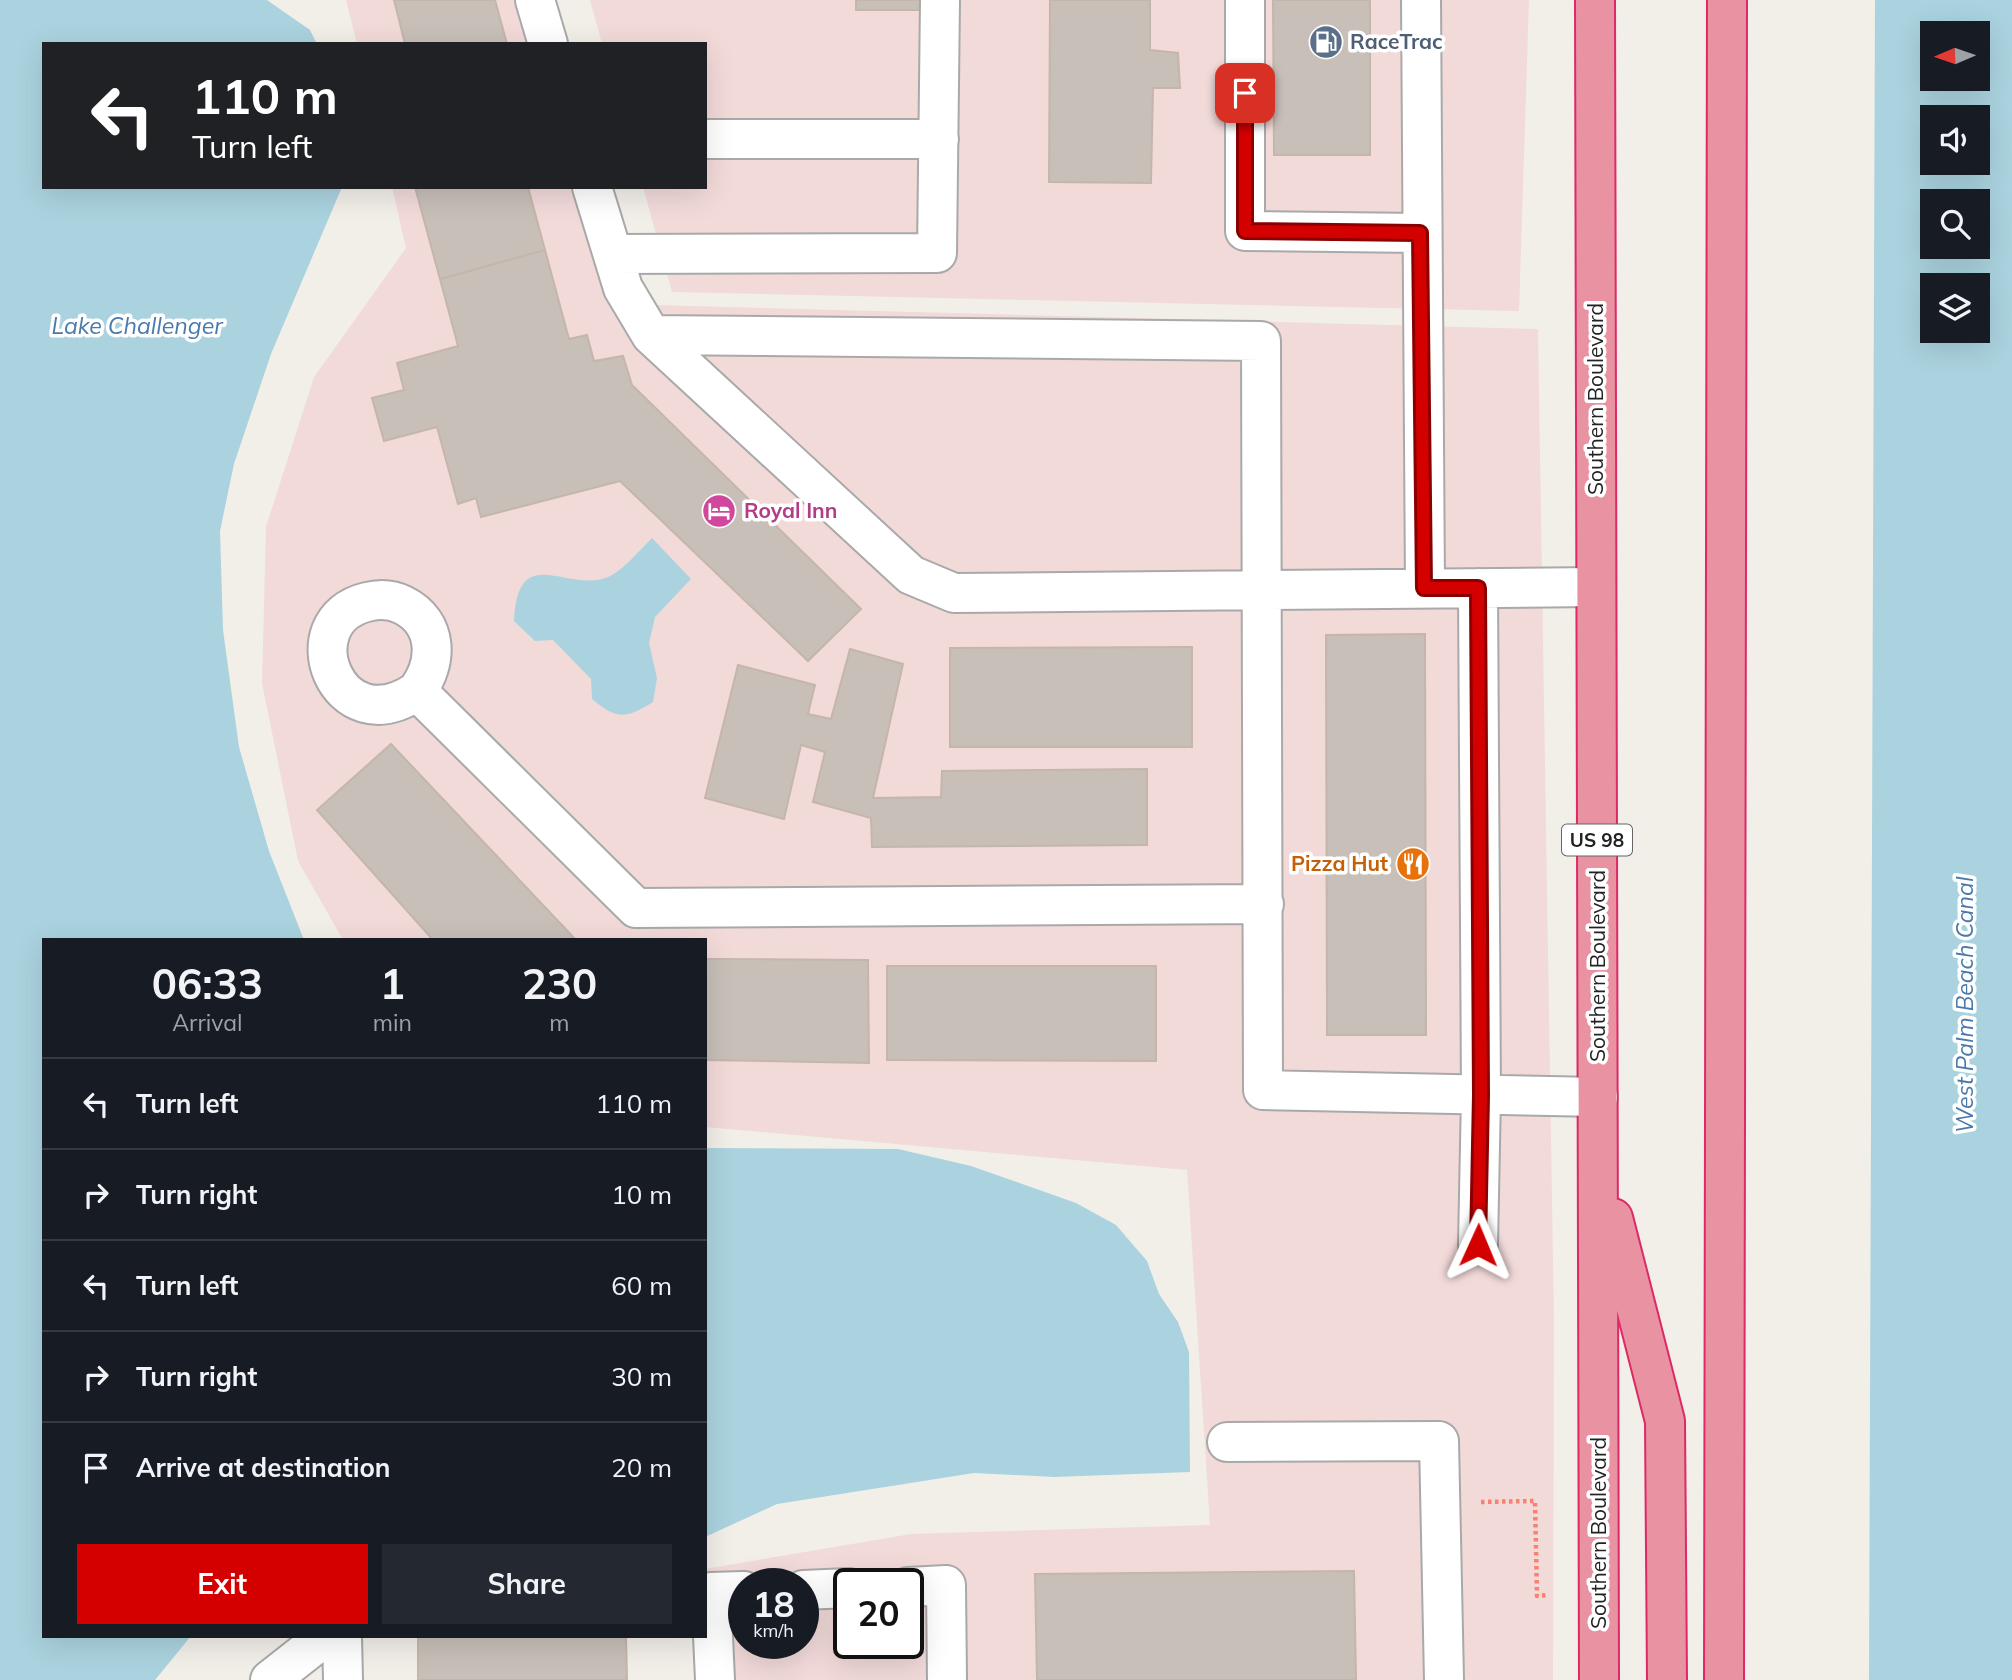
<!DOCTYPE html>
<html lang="en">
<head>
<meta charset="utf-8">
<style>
	:root { --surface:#171b24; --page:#242831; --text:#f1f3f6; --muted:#9ea1a6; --line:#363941; --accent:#d40000 }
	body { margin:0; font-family:Mulish,sans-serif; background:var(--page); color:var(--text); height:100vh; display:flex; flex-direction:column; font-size:26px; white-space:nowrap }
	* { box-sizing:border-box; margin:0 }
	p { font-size:23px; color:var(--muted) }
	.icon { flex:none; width:38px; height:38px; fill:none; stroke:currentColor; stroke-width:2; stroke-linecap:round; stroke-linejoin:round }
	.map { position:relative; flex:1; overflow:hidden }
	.sheet { position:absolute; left:42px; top:938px; width:665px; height:700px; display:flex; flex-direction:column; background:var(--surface); border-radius:0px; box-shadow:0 7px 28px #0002 }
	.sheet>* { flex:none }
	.hud { position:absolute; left:42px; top:42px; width:665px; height:147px; border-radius:0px; box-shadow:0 7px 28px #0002; background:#202124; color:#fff; overflow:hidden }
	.needle { width:46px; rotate:268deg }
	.buttons { position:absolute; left:1920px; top:21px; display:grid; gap:14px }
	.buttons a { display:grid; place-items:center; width:70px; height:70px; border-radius:0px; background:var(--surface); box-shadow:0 7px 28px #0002; font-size:35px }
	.speed { position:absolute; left:728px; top:1568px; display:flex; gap:14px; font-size:35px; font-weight:700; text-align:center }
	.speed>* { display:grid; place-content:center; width:91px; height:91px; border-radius:50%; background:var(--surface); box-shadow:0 7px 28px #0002; line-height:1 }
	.speed small { font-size:18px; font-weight:400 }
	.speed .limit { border:4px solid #111; border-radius:10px; background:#fff; color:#111 }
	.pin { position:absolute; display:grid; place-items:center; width:60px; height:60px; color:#fff; margin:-30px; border-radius:14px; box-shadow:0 4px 10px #0006 }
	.me { position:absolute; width:77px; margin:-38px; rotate:1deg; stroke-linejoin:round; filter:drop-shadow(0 0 5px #0008) }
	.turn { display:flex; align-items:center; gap:24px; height:147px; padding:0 35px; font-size:32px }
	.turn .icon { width:91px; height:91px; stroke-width:2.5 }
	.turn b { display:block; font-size:49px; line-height:60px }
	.eta { display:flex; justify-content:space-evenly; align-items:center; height:119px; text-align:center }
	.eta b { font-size:42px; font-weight:700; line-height:49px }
	.cta { display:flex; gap:14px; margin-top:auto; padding:14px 35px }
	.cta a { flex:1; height:80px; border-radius:0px; background:var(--accent); color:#fff; font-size:28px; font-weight:700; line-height:80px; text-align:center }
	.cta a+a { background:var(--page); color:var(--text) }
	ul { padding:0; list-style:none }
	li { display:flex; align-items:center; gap:21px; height:91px; padding:0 35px; border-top:2px solid var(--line) }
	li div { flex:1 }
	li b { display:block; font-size:26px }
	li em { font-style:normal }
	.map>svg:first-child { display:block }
	.commercial { fill:#f2dad9; fill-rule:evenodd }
	.water { fill:#aad3df; fill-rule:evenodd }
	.building { fill:#c7bfb8; stroke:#c4b6ab; stroke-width:2 }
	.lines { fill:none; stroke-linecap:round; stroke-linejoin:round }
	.minor-casing { stroke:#a9a9a9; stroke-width:42 }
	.highway-casing { stroke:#dc2a67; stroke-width:42 }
	.path { stroke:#fa8072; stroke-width:4.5; stroke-dasharray:3.5 3.5; stroke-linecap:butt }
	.minor { stroke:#fff; stroke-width:38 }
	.highway { stroke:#e892a2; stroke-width:38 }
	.route-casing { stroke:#8a0000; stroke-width:18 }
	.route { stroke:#d40000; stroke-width:12 }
	.labels { text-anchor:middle; stroke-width:7; stroke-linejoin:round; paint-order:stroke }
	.shield { fill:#fff; stroke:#646464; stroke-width:2 }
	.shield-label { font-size:19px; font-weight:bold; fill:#222 }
	.service-label { font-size:21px; font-weight:bold; fill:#4e5e75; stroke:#fff; text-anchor:start }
	.street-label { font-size:21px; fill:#222; stroke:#fff }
	.hotel-label { font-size:21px; font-weight:bold; fill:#b23c85; stroke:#fff; text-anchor:start }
	.food-label { font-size:21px; font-weight:bold; fill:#c56008; stroke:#fff; text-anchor:end }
	.water-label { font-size:23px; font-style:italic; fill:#4a7aab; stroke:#fff }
</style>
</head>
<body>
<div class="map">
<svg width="2012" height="1680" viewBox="0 0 2012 1680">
	<rect width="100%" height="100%" fill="#f2efe9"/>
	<path class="commercial" d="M346,0H526L539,44H357Z
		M590,0H1529L1519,311L672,292L643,187H705V44H602Z
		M392,187H582L618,304L1538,329L1554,1323L1553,1680H697L705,1636V1569L911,1534L1210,1525L1187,1170L705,1127V940H343L298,861L262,683L266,527L314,377L406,248ZM744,1584H803V1643H744ZM849,1584H908V1643H849Z"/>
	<path class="water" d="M0,0H267L310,30L317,44H44V187H342L271,354L234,464L220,531L223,630L239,747L269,851L304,940H44V1636H191L155,1680H0Z
		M1875,0H2012V1680H1869ZM1932,33H1978V79H1932ZM1932,117H1978V163H1932ZM1932,201H1978V247H1932ZM1932,285H1978V331H1932Z
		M652,538L691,579L655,617L649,643L657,678L653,702C625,719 617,720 592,699L591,679L553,640L535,641L514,621C518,537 571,598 612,575C626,567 640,550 652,538Z
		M705,1148L898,1149L971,1166L1076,1203L1116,1225L1147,1261L1159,1294L1178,1322L1189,1352L1190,1472L1054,1477L974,1473L777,1504L705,1537Z"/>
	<path class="building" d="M394,0H495L507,44H405Z
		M856,0H925V10H856Z
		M1050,0H1150V50L1178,53L1180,88H1153L1151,183L1049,182Z
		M1273,0H1370V155H1274Z
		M415,187H528L545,250L440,279Z
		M545,250L569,339L587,335L594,361L623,356L632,385L861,609L808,661L620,481L481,517L476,498L458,504L437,427L384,441L372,398L404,390L397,363L458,346L440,279Z
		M1425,634L1426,1035H1327L1326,635Z
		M1192,647V747H950V648Z
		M850,649L903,664L873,798L941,797L942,771L1147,769V845L872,847L871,818L813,802L825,752L801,745L784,819L705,798L738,665L815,685L808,714L831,719Z
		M391,744L576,940H433L317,810Z
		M705,959L868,960L869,1063L705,1060Z
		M887,966H1156V1061L887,1060Z
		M1354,1571L1356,1680H1037L1035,1574Z
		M418,1636H626L627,1680H418Z"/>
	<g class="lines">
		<g class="minor-casing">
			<path id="minor" d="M535,0L548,44
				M1245,0V231L1420,233
				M1421,0L1425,588
				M705,139H939
				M592,187L623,288L651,335L911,575L954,593L1596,587
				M613,254L937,253L940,0
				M651,335L1261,341L1263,1090L1598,1097
				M417,691C438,663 439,623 403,605C391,599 379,599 367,602C290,620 336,746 417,691L636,908L1264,904
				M1478,1245L1481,1095L1478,588
				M1227,1442L1439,1441L1444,1680
				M908,1587L946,1585L947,1680
				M803,1590L849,1588
				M342,1636L343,1680
				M270,1680L326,1636
				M715,1680L711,1592L744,1591"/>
		</g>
		<g class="highway-casing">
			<path id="highway" d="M1595,0L1599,1680
				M1613,1218L1665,1421L1667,1680
				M1724,1680L1727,0"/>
		</g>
		<path class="path" d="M1481,1502L1535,1501L1537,1596L1548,1595"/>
		<use href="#minor" class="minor"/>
		<use href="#highway" class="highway"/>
	</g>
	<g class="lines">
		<g class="route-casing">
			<path id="route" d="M1245,93V231L1420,233L1424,588H1478L1481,1095L1478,1245"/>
		</g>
		<use href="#route" class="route"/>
	</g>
	<defs>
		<g id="fuel-disc" transform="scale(1.75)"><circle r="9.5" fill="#5c6f8a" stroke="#fff"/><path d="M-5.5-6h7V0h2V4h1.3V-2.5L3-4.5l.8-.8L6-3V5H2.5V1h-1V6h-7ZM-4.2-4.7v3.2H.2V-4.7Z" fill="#fff"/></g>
		<g id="hotel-disc" transform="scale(1.75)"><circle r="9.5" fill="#d1479c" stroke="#fff"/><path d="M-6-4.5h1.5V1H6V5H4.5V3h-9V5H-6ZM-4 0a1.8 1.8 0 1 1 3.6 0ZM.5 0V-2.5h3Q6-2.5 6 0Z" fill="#fff"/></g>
		<g id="restaurant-disc" transform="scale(1.75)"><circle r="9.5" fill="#e8710a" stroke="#fff"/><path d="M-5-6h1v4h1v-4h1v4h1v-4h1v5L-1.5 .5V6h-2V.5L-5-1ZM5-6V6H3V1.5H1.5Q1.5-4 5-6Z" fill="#fff"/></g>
	</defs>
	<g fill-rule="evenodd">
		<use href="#fuel-disc" x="1326" y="42"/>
		<use href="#hotel-disc" x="719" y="511"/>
		<use href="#restaurant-disc" x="1413" y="864"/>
	</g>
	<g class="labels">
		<rect class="shield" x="1562" y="824.5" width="70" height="31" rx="5"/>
		<g class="shield-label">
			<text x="1597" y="847">US 98</text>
		</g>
		<g class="service-label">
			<text x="1350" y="49">RaceTrac</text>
		</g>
		<g class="street-label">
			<text transform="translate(1596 399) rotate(-90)" y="7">Southern Boulevard</text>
			<text transform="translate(1598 966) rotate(-90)" y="7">Southern Boulevard</text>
			<text transform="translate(1599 1533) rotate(-90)" y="7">Southern Boulevard</text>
		</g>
		<g class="hotel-label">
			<text x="744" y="518">Royal Inn</text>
		</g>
		<g class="food-label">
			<text x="1388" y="871">Pizza Hut</text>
		</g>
		<g class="water-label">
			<text x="137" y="334">Lake Challenger</text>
			<text transform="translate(1965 1005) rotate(-90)" y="8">West Palm Beach Canal</text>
		</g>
	</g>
</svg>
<div class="buttons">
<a><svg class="needle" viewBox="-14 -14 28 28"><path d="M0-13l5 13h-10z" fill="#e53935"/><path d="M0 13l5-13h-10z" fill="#9ea1a6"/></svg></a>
<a><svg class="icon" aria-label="sound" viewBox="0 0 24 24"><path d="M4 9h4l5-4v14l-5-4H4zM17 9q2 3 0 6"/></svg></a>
<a><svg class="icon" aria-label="search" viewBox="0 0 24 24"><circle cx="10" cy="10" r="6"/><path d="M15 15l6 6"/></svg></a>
<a><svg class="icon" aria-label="layers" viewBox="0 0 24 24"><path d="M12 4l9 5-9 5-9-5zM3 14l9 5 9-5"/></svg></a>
</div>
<div class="speed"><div>18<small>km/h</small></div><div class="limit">20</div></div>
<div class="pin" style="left:1245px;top:93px;background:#d93025"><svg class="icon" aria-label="arrive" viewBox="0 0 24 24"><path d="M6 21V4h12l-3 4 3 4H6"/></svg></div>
<svg class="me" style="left:1478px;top:1245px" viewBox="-20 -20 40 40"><path d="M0-17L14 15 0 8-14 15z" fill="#d40000" stroke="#fff" stroke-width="4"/></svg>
<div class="hud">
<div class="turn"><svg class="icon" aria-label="left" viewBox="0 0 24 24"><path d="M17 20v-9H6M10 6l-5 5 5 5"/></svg><div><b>110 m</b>Turn left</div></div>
</div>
<section class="sheet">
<div class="eta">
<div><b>06:33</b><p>Arrival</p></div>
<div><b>1</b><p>min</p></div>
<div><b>230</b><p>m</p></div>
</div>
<ul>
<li><svg class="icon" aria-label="left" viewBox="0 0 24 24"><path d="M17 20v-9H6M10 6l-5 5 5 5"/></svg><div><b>Turn left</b></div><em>110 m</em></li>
<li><svg class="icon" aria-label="right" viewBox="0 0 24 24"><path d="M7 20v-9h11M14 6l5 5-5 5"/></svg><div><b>Turn right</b></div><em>10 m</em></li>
<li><svg class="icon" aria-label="left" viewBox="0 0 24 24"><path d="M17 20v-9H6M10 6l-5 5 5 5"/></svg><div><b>Turn left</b></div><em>60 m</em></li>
<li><svg class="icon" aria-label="right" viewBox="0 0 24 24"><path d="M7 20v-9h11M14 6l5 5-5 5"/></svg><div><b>Turn right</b></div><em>30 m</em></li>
<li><svg class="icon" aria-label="arrive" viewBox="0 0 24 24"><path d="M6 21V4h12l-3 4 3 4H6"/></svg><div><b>Arrive at destination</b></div><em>20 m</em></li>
</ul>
<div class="cta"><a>Exit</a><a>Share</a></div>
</section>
</div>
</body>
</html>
